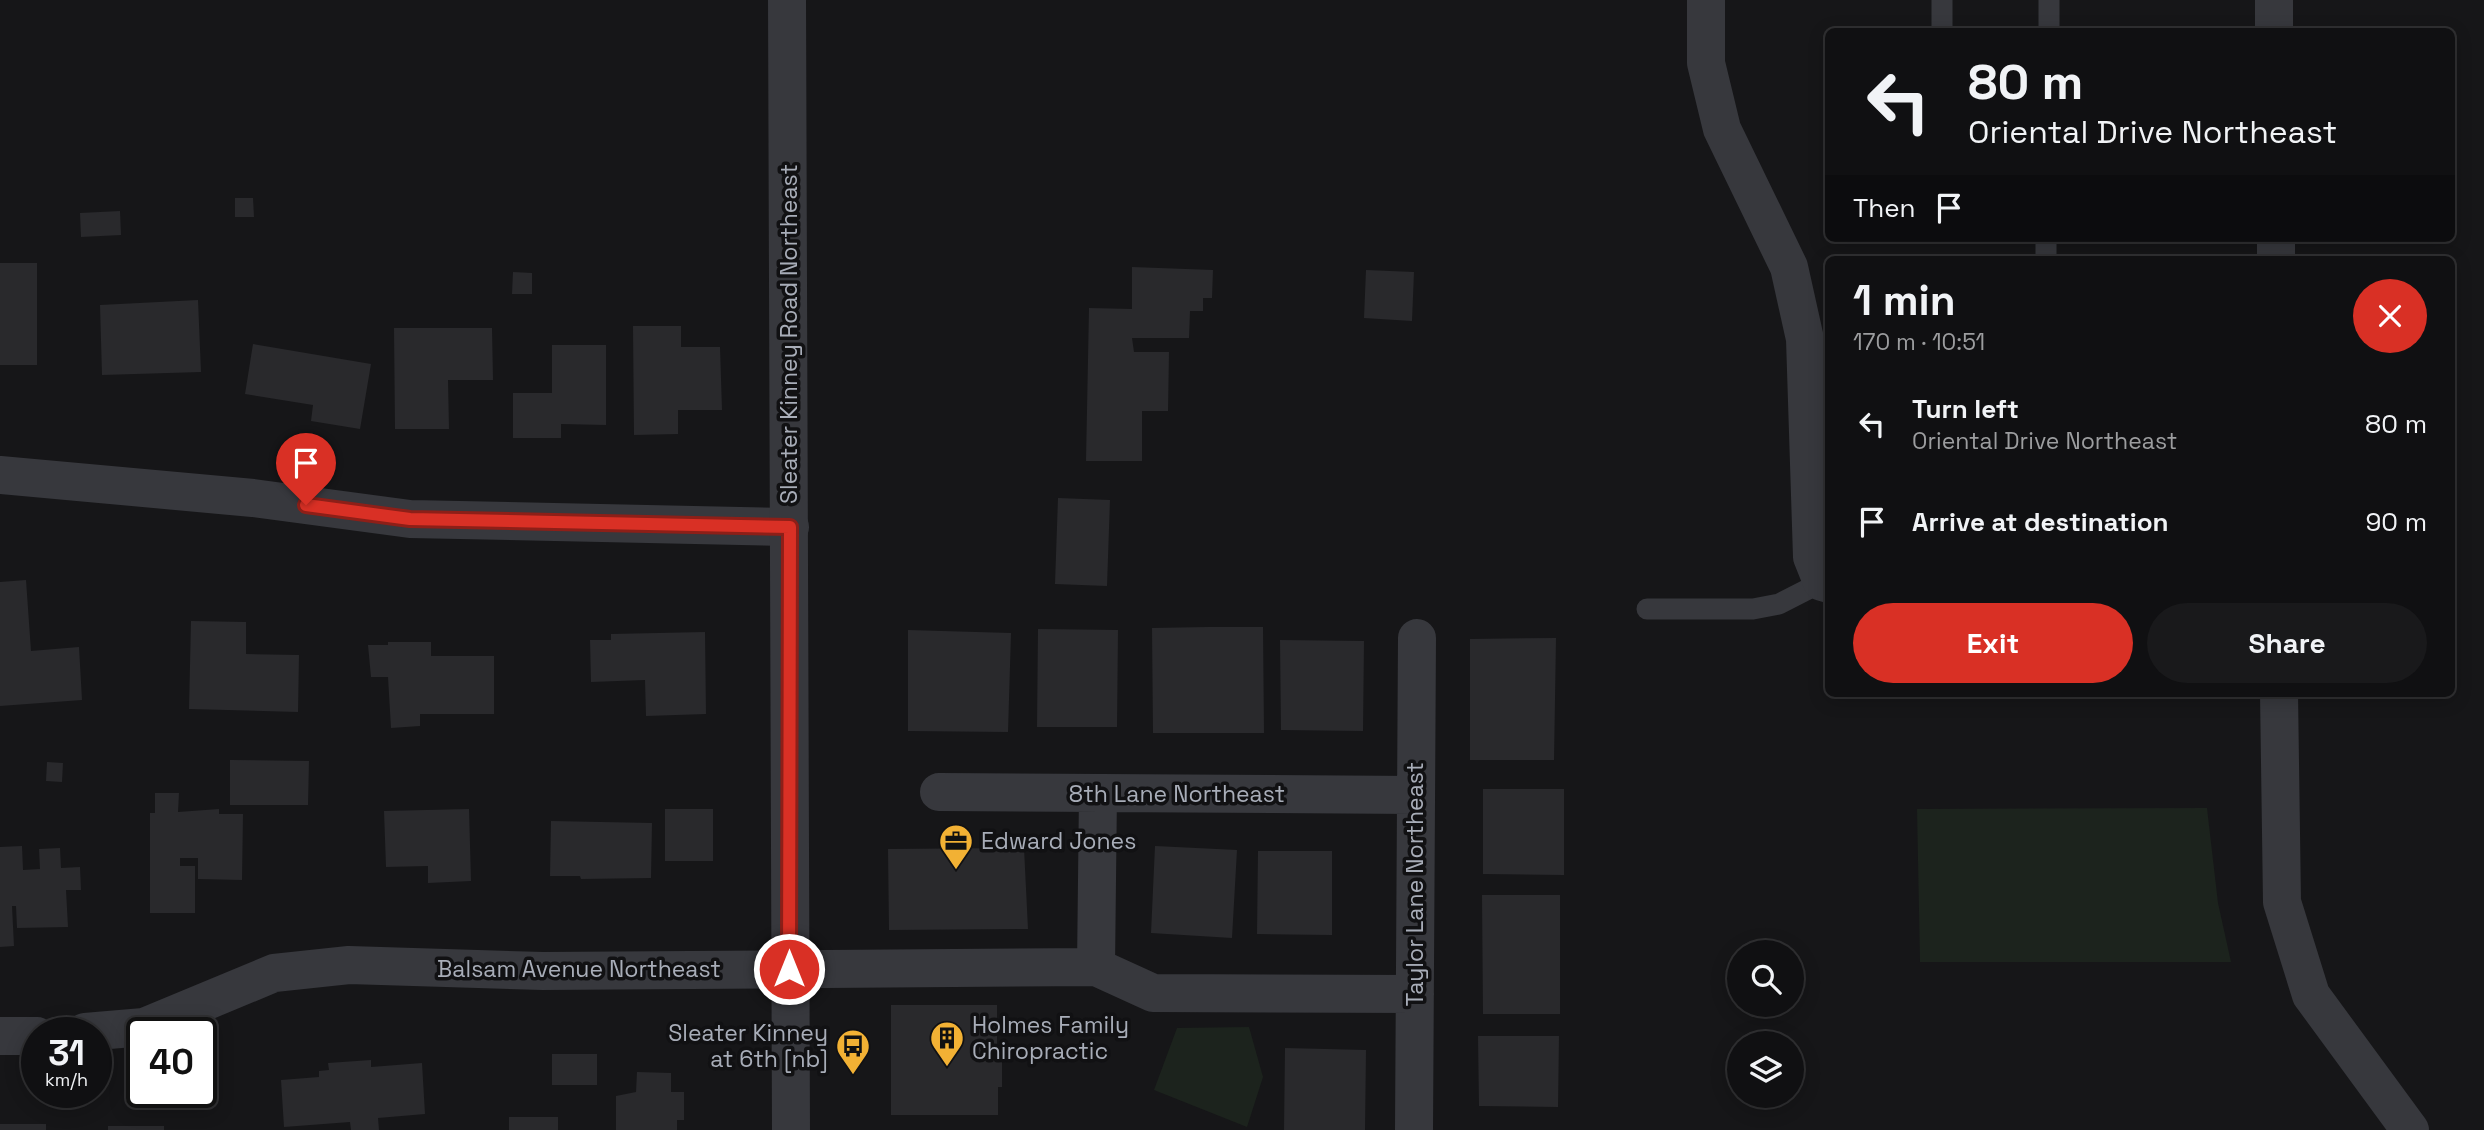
<!DOCTYPE html>
<html lang="en">
<head>
<meta charset="utf-8">
<style>
	:root { --surface:#101012; --page:#19191b; --text:#f1f3f6; --muted:#9c9d9f; --line:#303032; --accent:#d93025 }
	body { margin:0; font-family:"Space Grotesk",sans-serif; background:var(--page); color:var(--text); height:100vh; display:flex; flex-direction:column; font-size:26px; white-space:nowrap }
	* { box-sizing:border-box; margin:0 }
	p { font-size:23px; color:var(--muted) }
	.icon { flex:none; width:38px; height:38px; fill:none; stroke:currentColor; stroke-width:2; stroke-linecap:round; stroke-linejoin:round }
	.map { position:relative; flex:1; overflow:hidden }
	.sheet { position:absolute; left:1825px; top:256px; width:630px; height:441px; display:flex; flex-direction:column; background:var(--surface); border-radius:10px; box-shadow:0 4px 18px #0003,0 0 0 2px var(--line) }
	.sheet>* { flex:none }
	.top-card { position:absolute; left:1825px; top:28px; width:630px; height:214px; border-radius:10px; box-shadow:0 4px 18px #0003,0 0 0 2px var(--line); background:#101012; color:var(--text); overflow:hidden }
	.buttons { position:absolute; left:1727px; top:940px; display:grid; gap:14px }
	.buttons a { display:grid; place-items:center; width:77px; height:77px; border-radius:50%; background:var(--surface); box-shadow:0 4px 18px #0003,0 0 0 2px var(--line); font-size:35px }
	.speed { position:absolute; left:21px; top:1017px; display:flex; gap:14px; font-size:35px; font-weight:700; text-align:center }
	.speed>* { display:grid; place-content:center; width:91px; height:91px; border-radius:50%; background:var(--surface); box-shadow:0 4px 18px #0003,0 0 0 2px var(--line); line-height:1 }
	.speed small { font-size:18px; font-weight:400 }
	.speed .limit { border:4px solid #111; border-radius:10px; background:#fff; color:#111 }
	.pin { position:absolute; display:grid; place-items:center; width:60px; height:60px; color:#fff; margin:-72px -30px; border-radius:50% 50% 50% 0; rotate:-45deg; box-shadow:0 0 7px #0007 }
	.pin .icon { rotate:45deg }
	.me { position:absolute; width:77px; margin:-38px; rotate:0deg; stroke-linejoin:round; filter:drop-shadow(0 0 5px #0008) }
	.turn { display:flex; align-items:center; gap:24px; height:147px; padding:0 28px; font-size:32px }
	.turn .icon { width:91px; height:91px; stroke-width:2.5 }
	.turn b { display:block; font-size:49px; line-height:60px }
	.then { display:flex; align-items:center; height:66px; padding:0 28px; background:#0003; gap:14px; font-size:26px }
	.round { display:grid; place-items:center; flex:none; width:74px; height:74px; border-radius:37px; background:var(--page) }
	.summary { display:flex; align-items:center; justify-content:space-between; height:119px; padding:0 28px }
	h1 { font-size:42px; font-weight:700; line-height:52px }
	.cta { display:flex; gap:14px; margin-top:auto; padding:14px 28px }
	.cta a { flex:1; height:80px; border-radius:42px; background:var(--accent); color:#fff; font-size:28px; font-weight:700; line-height:80px; text-align:center }
	.cta a+a { background:var(--page); color:var(--text) }
	ul { padding:0; list-style:none }
	li { display:flex; align-items:center; gap:21px; height:98px; padding:0 28px }
	li div { flex:1 }
	li b { display:block; font-size:26px }
	li em { font-style:normal }
	.map>svg:first-child { display:block }
	.green { fill:#1c231d }
	.building { fill:#29292c }
	.lines { fill:none; stroke-linecap:round; stroke-linejoin:round }
	.service { stroke:#37383d; stroke-width:21 }
	.minor { stroke:#37383d; stroke-width:38 }
	.tertiary { stroke:#37383d; stroke-width:38 }
	.route-casing { stroke:#8d1f18; stroke-width:18 }
	.route { stroke:#d93025; stroke-width:12 }
	.labels { text-anchor:middle; stroke-width:7; stroke-linejoin:round; paint-order:stroke }
	.street-label { font-size:23px; fill:#a8adb8; stroke:#111113 }
	.poi-label { font-size:23px; fill:#a8adb8; stroke:#111113; text-anchor:start }
</style>
</head>
<body>
<div class="map">
<svg width="2484" height="1130" viewBox="0 0 2484 1130">
	<rect width="100%" height="100%" fill="#161618"/>
	<path class="green" d="M2207,808L2218,903L2231,962H1920L1917,809Z
		M1249,1027L1263,1077L1247,1127L1154,1090L1177,1028Z"/>
	<path class="building" d="M235,198H253L254,217H235Z
		M120,211L121,235L81,237L80,213Z
		M0,263H37V365H0Z
		M1132,267L1213,270L1212,298H1203V311H1190L1189,338H1132L1134,352H1169L1168,411H1142V461H1086L1089,308L1132,309Z
		M1366,270L1414,272L1412,321L1364,318Z
		M513,272L532,273V294H512Z
		M198,300L201,372L102,375L100,305Z
		M633,326H681V347H720L722,410H678V434L634,435Z
		M394,328H492L493,380H448L449,429H395Z
		M253,344L371,364L360,429L311,421L313,405L245,394Z
		M552,345H606V425L561,424V438H513V393H552Z
		M1058,498L1110,500L1107,586L1055,584Z
		M26,580L31,651L79,647L82,700L0,706V582Z
		M191,621L246,622V654L299,655L298,712L189,709Z
		M1208,627H1263L1264,733H1153L1152,628Z
		M1038,629L1118,630L1117,727H1037Z
		M908,630L1011,633L1008,732L908,731Z
		M705,632L706,714L646,716L645,680L591,682L590,640H611V634Z
		M1556,638L1554,760H1470V639Z
		M1280,640L1364,641L1363,731L1281,730Z
		M388,642H431V656H494V714H420V726L391,728L388,677H371L368,645H388Z
		M230,760L309,761L308,805H230Z
		M47,762L63,763L62,782L46,781Z
		M1483,789H1564V875L1483,874Z
		M155,793H179L178,812L219,809V814H243L242,880L198,879V858H180V866H195V913H150V813H155Z
		M469,809L471,881L428,883V866L386,867L384,811Z
		M665,809H713V861H665Z
		M551,821L652,823L651,878L581,879L580,876H550Z
		M22,846L23,870L40,869L39,849L60,848L61,868L80,867L81,890H66L68,927L17,928L16,906H12L14,946L0,947V847Z
		M1155,846L1237,850L1232,938L1151,933Z
		M1024,848L1028,929L889,930L888,849Z
		M1258,851H1332V935L1257,934Z
		M1482,895H1560V1014H1483Z
		M891,1005H997V1048H1002V1087H998V1115H891Z
		M1478,1036H1559L1558,1107L1479,1106Z
		M1285,1048L1366,1050L1365,1130H1284Z
		M552,1054H597V1085H552Z
		M371,1060V1067L422,1063L425,1114L378,1118L379,1130H351L350,1122L284,1127L281,1080L319,1077V1071L329,1070L328,1063Z
		M637,1072L671,1073V1092H684V1120H677V1130H616V1096L636,1092Z
		M509,1117H558V1130H509Z
		M0,1124H46V1130H0Z
		M108,1126H164V1130H108Z"/>
	<g class="lines">
		<path class="service" d="M1942,0V32
			M2049,32V0
			M2046,259V238
			M1647,609H1753L1779,604L1822,582"/>
		<path class="minor" d="M1706,0V63L1722,129L1789,267L1805,339L1812,557L1822,582L1829,584
			M2274,0V32
			M2276,238V259
			M0,475L253,498L410,519L790,527
			M2279,693L2282,902L2311,995L2410,1130
			M939,792L1416,795
			M1096,967L1098,793
			M85,1032L144,1027L274,973L349,965L543,971L1096,967L1153,993L1415,994
			M0,1036H37
			M1414,1130L1417,638"/>
		<path class="tertiary" d="M787,0L791,1130"/>
	</g>
	<g class="lines">
		<g class="route-casing">
			<path id="route" d="M306,505L410,519L790,527L789,969"/>
		</g>
		<use href="#route" class="route"/>
	</g>
	<defs>
		<g id="office-pin" transform="scale(1.75)"><path d="M0 17L-7.5 6A9.5 9.5 0 1 1 7.5 6Z" fill="#f2b134" stroke="#111113"/><path d="M-6-3h4V-5.5h4V-3h4V5H-6ZM-1-4.5V-3h2v-1.5ZM-6 0V1H6V0Z" fill="#111"/></g>
		<g id="building-pin" transform="scale(1.75)"><path d="M0 17L-7.5 6A9.5 9.5 0 1 1 7.5 6Z" fill="#f2b134" stroke="#111113"/><path d="M-4-6H4V6H1V3H-1V6H-4ZM-2.5-4.3h1.7v1.8h-1.7ZM.8-4.3h1.7v1.8H.8ZM-2.5-1h1.7V.8h-1.7ZM.8-1h1.7V.8H.8Z" fill="#111"/></g>
		<g id="bus-pin" transform="scale(1.75)"><path d="M0 17L-7.5 6A9.5 9.5 0 1 1 7.5 6Z" fill="#f2b134" stroke="#111113"/><path d="M-5-6H5V4H4V6H2V4H-2V6H-4V4H-5ZM-3.5-4V0h7V-4ZM-3.5 1.2v1.5H-2V1.2ZM2 1.2v1.5H3.5V1.2Z" fill="#111"/></g>
	</defs>
	<g fill-rule="evenodd">
		<use href="#office-pin" x="956" y="841"/>
		<use href="#building-pin" x="947" y="1038"/>
		<use href="#bus-pin" x="853" y="1046"/>
	</g>
	<g class="labels">
		<g class="street-label">
			<text transform="translate(789 334) rotate(-90)" y="8">Sleater Kinney Road Northeast</text>
			<text x="1177" y="802">8th Lane Northeast</text>
			<text transform="translate(1415 884) rotate(-90)" y="8">Taylor Lane Northeast</text>
			<text x="579" y="977">Balsam Avenue Northeast</text>
		</g>
		<g class="poi-label">
			<text x="981" y="849">Edward Jones</text>
			<text x="972" y="1033">Holmes Family<tspan x="972" dy="26">Chiropractic</tspan></text>
			<text x="828" y="1041" text-anchor="end">Sleater Kinney<tspan x="828" dy="26">at 6th [nb]</tspan></text>
		</g>
	</g>
</svg>
<div class="buttons">
<a><svg class="icon" aria-label="search" viewBox="0 0 24 24"><circle cx="10" cy="10" r="6"/><path d="M15 15l6 6"/></svg></a>
<a><svg class="icon" aria-label="layers" viewBox="0 0 24 24"><path d="M12 4l9 5-9 5-9-5zM3 14l9 5 9-5"/></svg></a>
</div>
<div class="speed"><div>31<small>km/h</small></div><div class="limit">40</div></div>
<div class="pin" style="left:306px;top:505px;background:#d93025"><svg class="icon" aria-label="arrive" viewBox="0 0 24 24"><path d="M6 21V4h12l-3 4 3 4H6"/></svg></div>
<svg class="me" style="left:789px;top:969px" viewBox="-20 -20 40 40"><circle r="17" fill="#d93025" stroke="#fff" stroke-width="3"/><path d="M0-11L8 9 0 5-8 9z" fill="#fff"/></svg>
<div class="top-card">
<div class="turn"><svg class="icon" aria-label="left" viewBox="0 0 24 24"><path d="M17 20v-9H6M10 6l-5 5 5 5"/></svg><div><b>80 m</b>Oriental Drive Northeast</div></div>
<div class="then">Then<svg class="icon" aria-label="arrive" viewBox="0 0 24 24"><path d="M6 21V4h12l-3 4 3 4H6"/></svg></div>
</div>
<section class="sheet">
<div class="summary"><div><h1>1 min</h1><p>170 m · 10:51</p></div><a class="round" style="background:#d93025;color:#fff"><svg class="icon" aria-label="close" viewBox="0 0 24 24"><path d="M6 6l12 12M18 6L6 18"/></svg></a></div>
<ul>
<li><svg class="icon" aria-label="left" viewBox="0 0 24 24"><path d="M17 20v-9H6M10 6l-5 5 5 5"/></svg><div><b>Turn left</b><p>Oriental Drive Northeast</p></div><em>80 m</em></li>
<li><svg class="icon" aria-label="arrive" viewBox="0 0 24 24"><path d="M6 21V4h12l-3 4 3 4H6"/></svg><div><b>Arrive at destination</b></div><em>90 m</em></li>
</ul>
<div class="cta"><a>Exit</a><a>Share</a></div>
</section>
</div>
</body>
</html>
